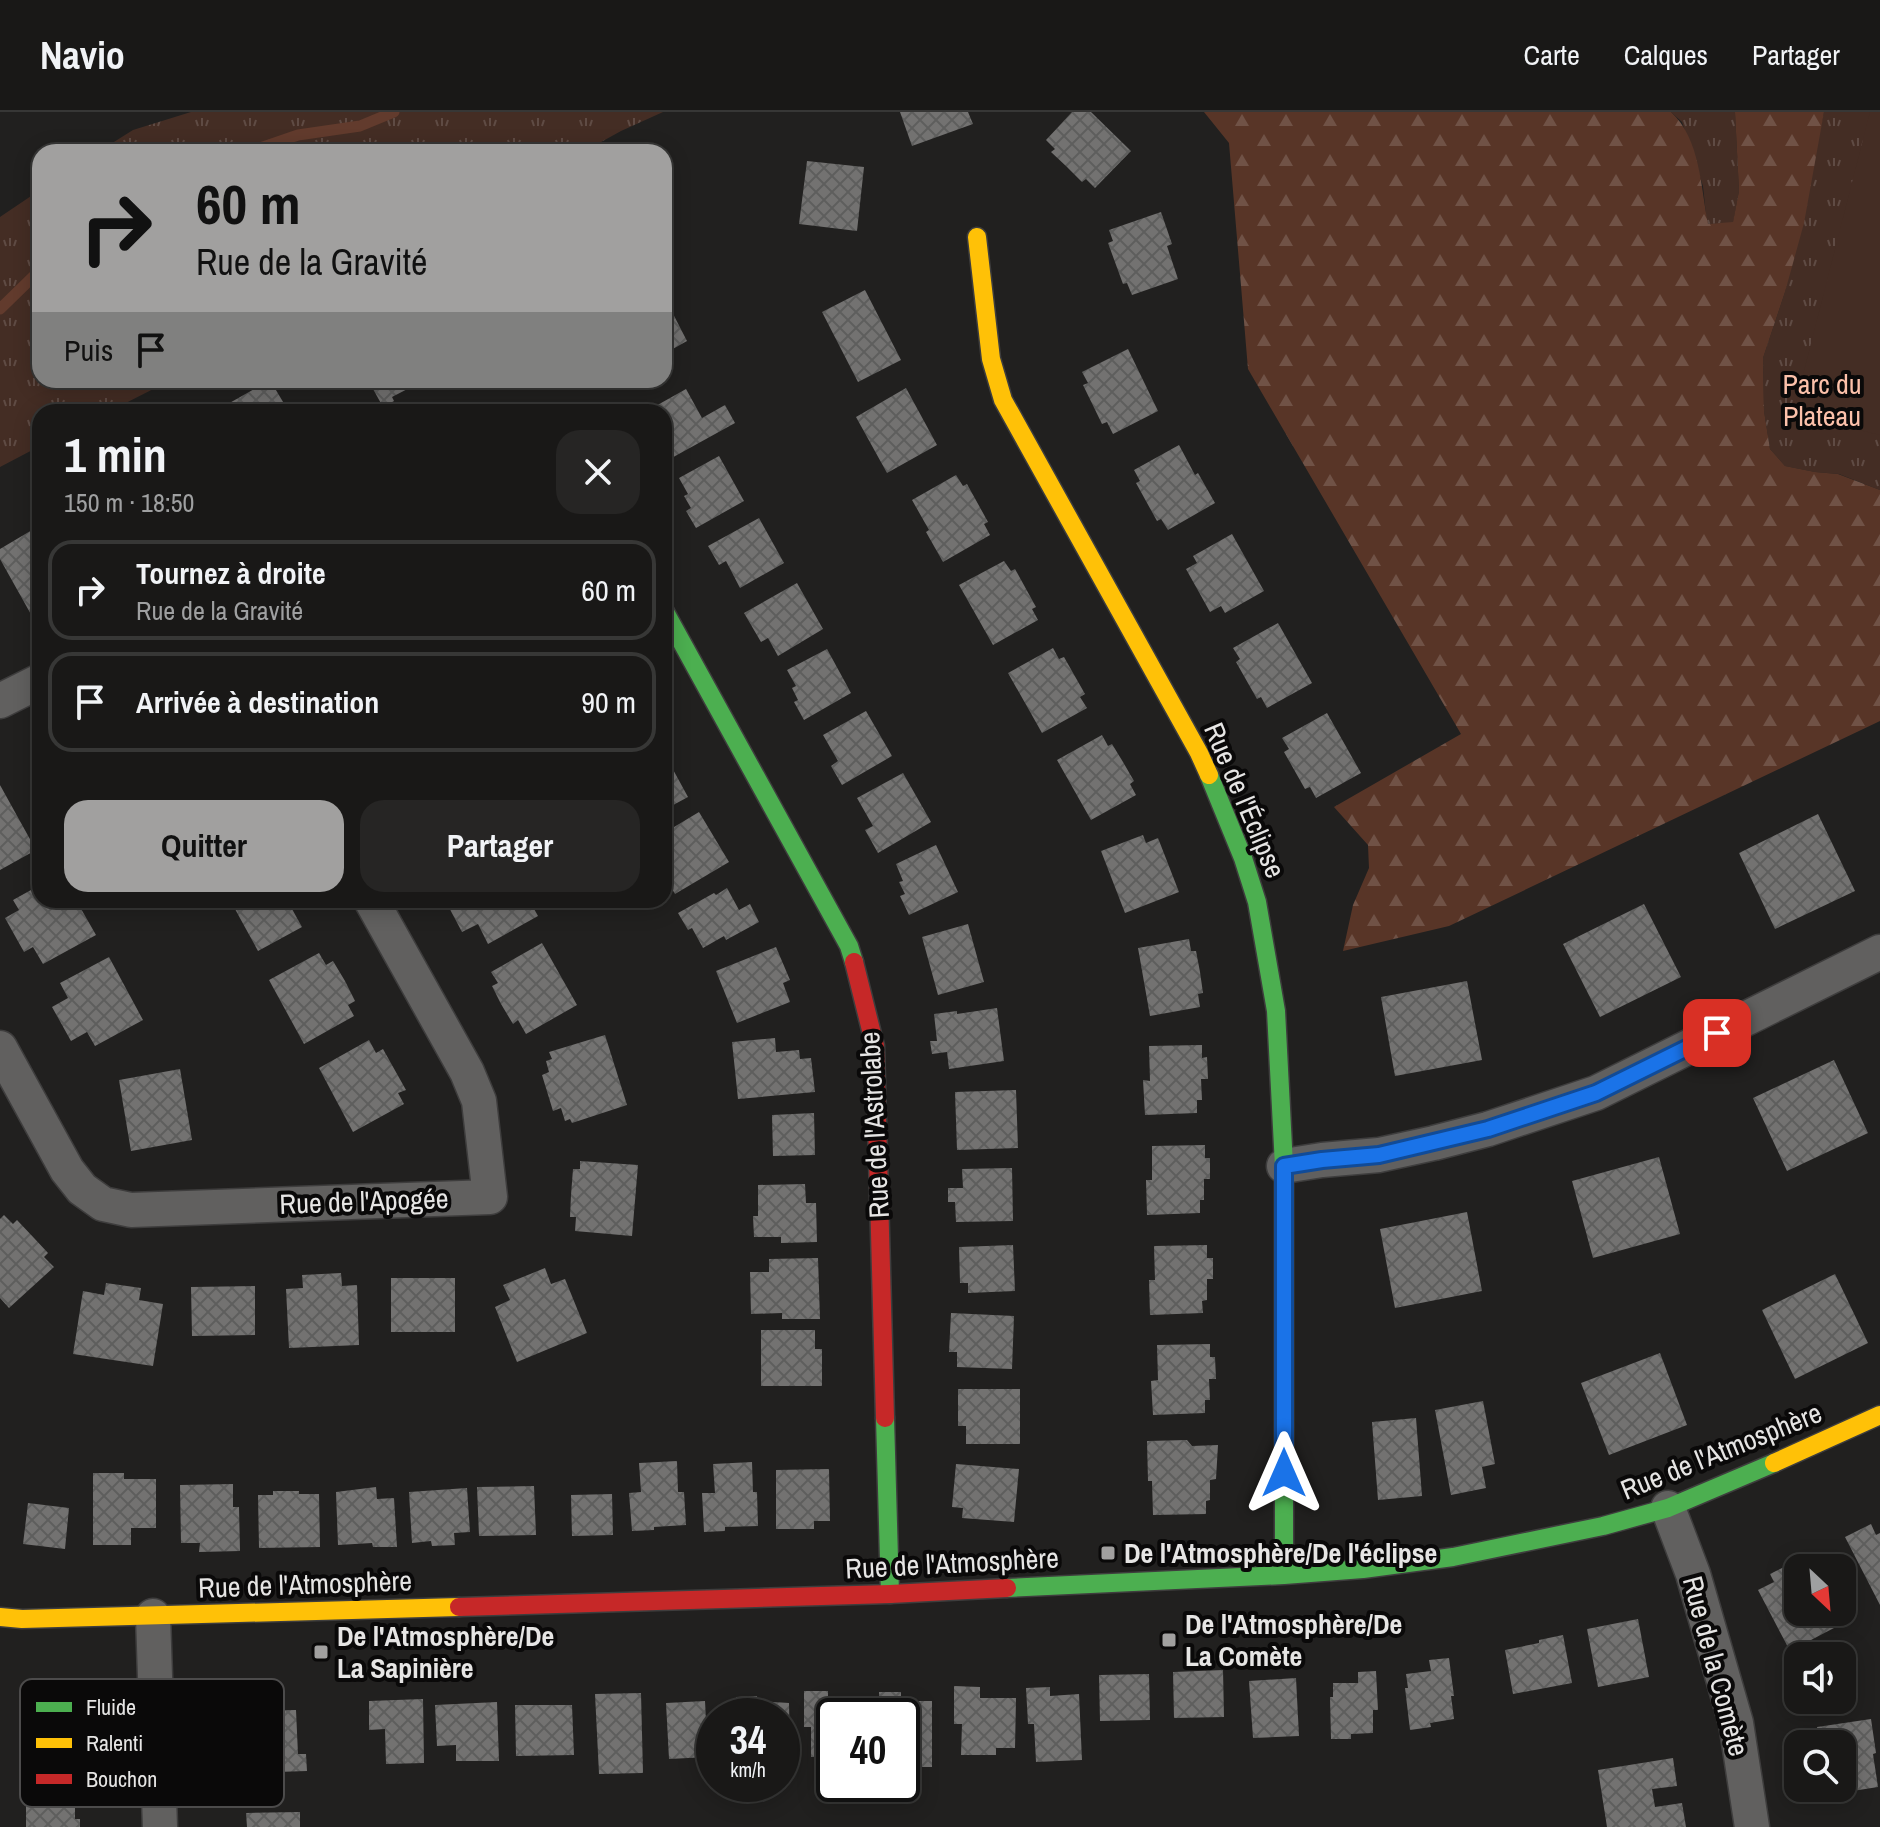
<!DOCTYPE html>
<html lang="fr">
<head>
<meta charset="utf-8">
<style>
	:root { --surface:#191817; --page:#262524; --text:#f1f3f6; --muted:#9fa0a1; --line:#373736; --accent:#a1a09f }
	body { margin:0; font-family:"Archivo Narrow",sans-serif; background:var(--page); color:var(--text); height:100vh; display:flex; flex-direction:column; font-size:30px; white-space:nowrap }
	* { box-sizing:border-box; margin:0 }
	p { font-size:26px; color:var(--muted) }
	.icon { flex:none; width:44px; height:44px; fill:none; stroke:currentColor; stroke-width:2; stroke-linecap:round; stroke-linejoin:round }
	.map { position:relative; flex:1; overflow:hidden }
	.sheet { position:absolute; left:32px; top:292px; width:640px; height:504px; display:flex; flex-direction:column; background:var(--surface); border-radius:24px; box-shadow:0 4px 20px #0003,0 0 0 2px var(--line) }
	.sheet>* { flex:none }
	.top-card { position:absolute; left:32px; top:32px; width:640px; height:244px; border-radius:24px; box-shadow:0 4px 20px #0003,0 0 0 2px var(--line); background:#a1a09f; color:#111; overflow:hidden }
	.needle { width:52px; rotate:154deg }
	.fabs { position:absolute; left:1784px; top:1442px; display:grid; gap:16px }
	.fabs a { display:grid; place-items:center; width:72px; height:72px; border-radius:16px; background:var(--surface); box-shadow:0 4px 20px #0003,0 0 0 2px var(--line); font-size:40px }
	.speed { position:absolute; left:696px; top:1586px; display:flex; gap:16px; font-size:40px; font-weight:700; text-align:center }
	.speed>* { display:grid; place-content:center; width:104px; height:104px; border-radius:50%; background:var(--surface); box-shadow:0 4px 20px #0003,0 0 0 2px var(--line); line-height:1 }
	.speed small { font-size:20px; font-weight:400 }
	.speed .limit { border:4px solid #111; border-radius:12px; background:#fff; color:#111 }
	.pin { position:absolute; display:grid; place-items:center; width:68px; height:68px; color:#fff; margin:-34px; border-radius:16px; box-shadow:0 4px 12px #0006 }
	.me { position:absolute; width:88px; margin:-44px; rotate:0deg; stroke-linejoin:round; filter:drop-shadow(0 0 6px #0008) }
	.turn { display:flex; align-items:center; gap:28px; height:168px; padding:0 32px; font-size:36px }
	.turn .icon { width:104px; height:104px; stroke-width:2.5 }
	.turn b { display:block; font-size:56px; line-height:68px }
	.then { display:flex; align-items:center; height:76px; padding:0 32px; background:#0003; gap:16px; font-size:30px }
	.round { display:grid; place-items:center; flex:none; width:84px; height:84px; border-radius:24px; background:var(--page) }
	.head { display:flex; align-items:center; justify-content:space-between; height:136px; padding:0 32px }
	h1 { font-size:48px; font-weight:700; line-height:60px }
	.cta { display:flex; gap:16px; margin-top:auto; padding:16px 32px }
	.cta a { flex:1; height:92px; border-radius:24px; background:var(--accent); color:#111; font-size:32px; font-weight:700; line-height:92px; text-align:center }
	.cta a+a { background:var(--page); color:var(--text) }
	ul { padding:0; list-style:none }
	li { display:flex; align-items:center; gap:24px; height:100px; margin:0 16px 12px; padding:0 16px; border:4px solid var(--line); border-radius:24px }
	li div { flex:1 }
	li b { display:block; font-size:30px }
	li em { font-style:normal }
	header { display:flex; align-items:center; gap:48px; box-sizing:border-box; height:112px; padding:0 40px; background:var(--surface); border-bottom:2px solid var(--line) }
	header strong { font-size:38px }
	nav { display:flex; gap:44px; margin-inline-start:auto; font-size:28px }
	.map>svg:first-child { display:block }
	.grass { fill:url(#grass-tufts) }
	.forest { fill:url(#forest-firs) }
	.pitch { fill:#442d24 }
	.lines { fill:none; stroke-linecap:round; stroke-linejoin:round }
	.stream { stroke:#623b2d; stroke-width:11 }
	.building { fill:url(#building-cross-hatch) }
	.street-casing { stroke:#3e3d3d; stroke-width:37 }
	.fast-casing { stroke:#3e3d3d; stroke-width:21 }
	.slow-casing { stroke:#3e3d3d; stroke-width:21 }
	.jam-casing { stroke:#3e3d3d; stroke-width:21 }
	.street { stroke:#61605f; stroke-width:34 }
	.fast { stroke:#4caf50; stroke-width:18 }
	.slow { stroke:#ffc107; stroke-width:18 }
	.jam { stroke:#c62828; stroke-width:18 }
	.route-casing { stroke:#114b97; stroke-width:20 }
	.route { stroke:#1a73e8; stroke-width:14 }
	.poi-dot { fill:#a1a09f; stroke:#0a0909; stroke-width:3 }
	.labels { text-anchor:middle; stroke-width:8; stroke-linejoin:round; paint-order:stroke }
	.park-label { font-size:28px; fill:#fcc1aa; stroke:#0a0909 }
	.street-label { font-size:28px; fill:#e6e5e4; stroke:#0a0909 }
	.poi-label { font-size:28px; font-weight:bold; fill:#e6e5e4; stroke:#0a0909; text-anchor:start }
	.key { fill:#0a0909; stroke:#4c4b4b; stroke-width:2 }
	.key-label { font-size:22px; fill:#e6e5e4 }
</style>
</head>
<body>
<header>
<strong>Navio</strong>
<nav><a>Carte</a><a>Calques</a><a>Partager</a></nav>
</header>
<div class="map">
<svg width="1880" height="1715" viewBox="0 0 1880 1715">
	<defs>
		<pattern id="grass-tufts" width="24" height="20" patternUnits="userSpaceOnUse" patternTransform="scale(2)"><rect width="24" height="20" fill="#442d24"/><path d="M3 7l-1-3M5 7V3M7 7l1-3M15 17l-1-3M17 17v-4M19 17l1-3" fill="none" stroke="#5f4b44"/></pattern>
		<pattern id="forest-firs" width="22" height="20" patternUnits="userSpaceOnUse" patternTransform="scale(2)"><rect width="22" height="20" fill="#583527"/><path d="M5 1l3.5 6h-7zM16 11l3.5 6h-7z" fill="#705246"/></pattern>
		<pattern id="building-cross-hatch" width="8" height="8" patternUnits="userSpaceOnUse" patternTransform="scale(2)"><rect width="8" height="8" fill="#737271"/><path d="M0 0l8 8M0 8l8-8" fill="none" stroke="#5e5e5d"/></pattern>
	</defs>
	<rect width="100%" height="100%" fill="#21201f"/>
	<path class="grass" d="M191,0H663L621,19L583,40H98L133,18Z
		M1671,0H1735L1739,79L1733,111L1707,112L1703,74L1682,10Z
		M1824,0H1880V378L1839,362L1815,360L1785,354L1770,337L1764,299L1763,246L1785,180Z
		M40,78V268H171L108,300H40V334L0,355V105Z"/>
	<path class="forest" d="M1204,0H1671C1700,26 1701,76 1708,112L1733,110L1739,79L1735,0H1824L1804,111L1785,180L1763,246L1764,299L1770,337L1785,354L1815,360L1838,362L1880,378V609L1449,814L1343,839L1353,793L1369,756L1368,733L1334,695L1461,622L1248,257L1229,31Z"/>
	<path class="pitch" d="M1870,0H1880V323L1793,302Z"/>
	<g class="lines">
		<path class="stream" d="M248,40L298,23L360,14L394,0
			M0,197L40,158"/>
	</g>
	<path class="building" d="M900,0H968L973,12L912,34Z
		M1072,0H1091L1131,39L1095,76L1086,67L1082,70L1067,55L1051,40L1055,37L1046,28Z
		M807,49L864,55L857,119L799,112Z
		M1161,100L1172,132L1167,134L1178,167L1132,183L1127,171L1123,172L1108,131L1113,129L1109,118Z
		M865,178L901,248L858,270L822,200Z
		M668,192L687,229L664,242V194Z
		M1128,237L1158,299L1113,322L1107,310L1102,312L1083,273L1088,271L1082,260Z
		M270,268L289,300H230L226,293Z
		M368,268H417L419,271L392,285L394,289L383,295Z
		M906,276L937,333L887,361L856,305Z
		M686,277L702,306L725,293L735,311L668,348L664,340V300H645Z
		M1179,333L1195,363L1198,361L1215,391L1168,418L1161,407L1157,409L1136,371L1140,369L1134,358Z
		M719,344L744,389L696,416L686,399L691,396L684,384L688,382L679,366Z
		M956,363L963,374L967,372L988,410L984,412L990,423L943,450L926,420L929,418L912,388Z
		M759,406L784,451L740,476L726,449L719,453L708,434Z
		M32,418L40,431V502L33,506L0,447V437Z
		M1232,422L1264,479L1225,501L1221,494L1210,500L1186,457L1197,451L1193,444Z
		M1004,449L1011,459L1015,457L1036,495L1032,497L1038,508L993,533L959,473Z
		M797,471L823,517L778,544L768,526L761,530L744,501Z
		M1278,511L1312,571L1267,596L1261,585L1257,587L1236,550L1240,547L1233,536Z
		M1053,536L1059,547L1064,545L1085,582L1080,585L1087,596L1042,621L1008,561Z
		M827,537L851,581L804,608L794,590L798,588L792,576L796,574L787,558Z
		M866,599L892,644L842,673L831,654L838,649L823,623Z
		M1327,601L1361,661L1316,686L1310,675L1305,677L1284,640L1289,637L1282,626Z
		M1102,623L1108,634L1112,632L1123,650L1134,669L1130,672L1136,683L1091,708L1057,648Z
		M664,641L688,685L664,698Z
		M903,661L931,710L878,741L865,718L873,714L857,686Z
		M0,673L36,738L0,758Z
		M699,700L729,750L675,782L664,763V721Z
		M1818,702L1855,779L1775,817L1739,741Z
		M1143,723L1146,731L1158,726L1179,780L1125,801L1101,739Z
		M936,733L958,780L909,803L900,784L905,782L899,770L903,769L896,752Z
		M40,773V788H76L96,823L43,852L33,835L24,840L5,806L19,798L13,788Z
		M727,776L739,798L750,792L759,810L726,828L724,824L703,836L692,816L688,818L678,801L714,781L716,783Z
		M230,788H287L302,815L258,839Z
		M445,788H529L538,804L488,832L478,812L462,820Z
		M1644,792L1681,865L1600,905L1563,832Z
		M968,812L984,870L938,883L922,825Z
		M1189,827L1191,839H1196L1200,860L1203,881L1198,882L1200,895L1150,904L1138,836Z
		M542,831L577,893L526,922L518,908L513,912L501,892L492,874L498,871L491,860Z
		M776,835L790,868L783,871L790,890L737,911L716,859Z
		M319,841L326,853L333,849L345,869L355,889L348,893L354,904L304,932L269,868Z
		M109,845L143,908L95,934L87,920L71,929L52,895L68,886L60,871Z
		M1467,869L1482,948L1395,964L1381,885Z
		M997,896L1004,949L949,957L947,940L932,942L930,929H937L934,902L957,899V902Z
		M605,923L627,993L572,1011L570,1007L565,1009L561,996L553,999L542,963L549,960L546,949L552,947L549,940Z
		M775,926L776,940L799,938L800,947L811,946L815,980L738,987L732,930Z
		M369,928L376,941L383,937L406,978L398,981L404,992L353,1020L319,956Z
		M1202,933V946L1207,945L1208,967H1201L1202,988H1197V1001L1145,1003L1143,968L1150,969L1149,934Z
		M1834,948L1868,1021L1787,1059L1753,986Z
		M180,957L192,1028L131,1039L119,968Z
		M1016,978L1018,1036L957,1038L955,980Z
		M814,1001L815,1043L773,1044L772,1003Z
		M1205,1033V1046H1210V1067H1204V1088H1200V1101L1147,1103L1146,1068H1152V1034Z
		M1659,1045L1680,1122L1593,1146L1572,1069Z
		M580,1049L638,1053L632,1124L575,1119L576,1105H570L571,1083L573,1057H580Z
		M1012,1056L1013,1109L956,1110L955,1090H948V1076H963L962,1057Z
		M805,1072L806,1091H816L817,1130L781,1131V1125H754L753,1104H758V1073Z
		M1467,1100L1482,1179L1395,1196L1380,1117Z
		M4,1103L13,1112L17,1108L34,1126L48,1141L44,1145L54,1155L9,1196L0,1186V1107Z
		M1013,1133L1015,1179L968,1181V1171H960L959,1135Z
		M1207,1133V1146H1213V1167H1207V1188L1202,1189L1203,1201L1150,1203L1149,1168H1155L1154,1134Z
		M818,1146L820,1207H782V1201L751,1202L750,1160H769V1147Z
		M545,1156L551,1172L565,1167L587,1221L517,1250L495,1195L510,1188L503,1173Z
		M341,1161L342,1174L357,1173L359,1233L289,1236L286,1177L303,1176L302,1163Z
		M1835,1162L1868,1231L1795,1267L1762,1198Z
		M391,1166H455V1220H391Z
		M106,1171L141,1176L139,1188L163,1192L153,1254L73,1242L83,1179L104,1183Z
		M255,1174V1223L192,1224L191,1175Z
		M951,1201L1014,1204L1012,1257L957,1255V1240H949Z
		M761,1218H815V1237H822V1274H761Z
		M1210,1232V1245H1215L1216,1267H1209L1210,1288H1205V1301L1153,1303L1151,1269L1158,1268L1157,1233Z
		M1660,1241L1687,1313L1609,1343L1581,1271Z
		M958,1277H1020V1332H966V1314H958Z
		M1483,1289L1495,1352L1482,1355L1486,1376L1451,1383L1435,1298Z
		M1416,1306L1422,1384L1378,1388L1372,1310Z
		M1187,1328L1192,1334L1218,1333L1216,1367L1210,1368V1388L1206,1389V1402L1153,1403L1152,1369H1148L1147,1329Z
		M677,1349L678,1380H684L686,1413L654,1415V1418L632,1419L629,1381L641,1380L639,1351Z
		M752,1350L753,1380H757L758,1414L725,1415V1419L704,1420L702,1381H715L713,1352Z
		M956,1352L1019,1357L1014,1410L962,1406L963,1396L952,1395Z
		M829,1357L830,1409H814V1417H776V1358Z
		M93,1361H124V1367H156V1416H131V1433H93Z
		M233,1372V1395H239L240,1439L199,1440L200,1431H181L180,1373Z
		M534,1374L536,1423L479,1424L477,1375Z
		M376,1375L377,1387L394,1386L397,1435H373L372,1431L338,1433L336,1380Z
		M467,1376L470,1420L454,1421L455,1433L432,1434L431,1429L412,1431L409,1380Z
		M273,1379H299V1382H319L320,1435L259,1436L258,1383H273Z
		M612,1382L613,1423L572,1424L571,1383Z
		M28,1391L69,1396L65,1437L23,1432Z
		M1871,1412L1876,1423L1880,1421V1493L1845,1425Z
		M1823,1444L1829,1456H1798V1500H1842V1480L1855,1505L1790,1539L1758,1478L1774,1470L1770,1462L1804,1445L1808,1452Z
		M1638,1507L1649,1565L1598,1575L1587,1517Z
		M1563,1523L1572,1571L1513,1582L1505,1538L1539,1531V1528Z
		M1449,1546L1454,1584H1451L1454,1607L1430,1611L1431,1615L1410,1618L1405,1576H1408L1406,1562L1431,1559L1429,1548Z
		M1223,1558L1224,1605L1174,1606L1173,1560Z
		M1376,1559L1378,1598H1373V1621L1351,1622V1627H1331L1330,1585H1333V1571H1358V1560Z
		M1149,1562L1150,1608L1100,1609L1099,1563Z
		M1296,1566L1299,1624L1253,1626L1249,1569Z
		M954,1574L980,1575V1586H1016L1015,1636H996V1643H961L962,1612H954Z
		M1050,1575V1584L1079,1582L1082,1648L1036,1650L1034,1612H1028L1026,1576Z
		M804,1579H828V1588L865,1589L864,1604H834V1645H811V1615H804Z
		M879,1580H901V1589H932V1655H902V1604H879Z
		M641,1581L643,1661L599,1662L595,1582Z
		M757,1584V1589L789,1591L790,1639H782V1604H738L736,1585Z
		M423,1587L424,1651L386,1652L385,1617L369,1618V1589Z
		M705,1589L708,1645L669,1647L666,1591Z
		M497,1590L499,1649H456V1633L437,1634L435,1593Z
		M515,1593H572L574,1643L516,1644Z
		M296,1598L298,1642H306L307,1659L245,1661L242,1599Z
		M1871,1607L1876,1641L1873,1642L1878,1675L1827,1683L1826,1676H1842V1632H1815L1814,1628L1819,1627L1817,1615Z
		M1673,1646L1677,1674L1652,1677L1655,1695L1682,1691L1686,1715H1607L1598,1658Z
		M26,1688H75V1707H80V1715H26Z
		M300,1700V1715H247L246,1701Z"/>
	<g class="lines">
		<g class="street-casing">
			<path id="street" d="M0,589L40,569
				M0,936L67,1058L82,1077L103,1092L131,1098L490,1085L479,989L467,960L371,788
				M1284,1054L1322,1048L1379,1043L1434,1031L1488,1017L1596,981L1880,840
				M1668,1396L1693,1462L1736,1611L1752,1715
				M153,1504L160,1715"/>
		</g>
		<g class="fast-casing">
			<path id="fast" d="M664,498L849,834L854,850
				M1209,663L1243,746L1257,790L1276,899L1284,1054V1463
				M885,1306L890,1482
				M1007,1476L1284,1463L1363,1457L1453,1445L1603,1414L1668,1396L1774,1351"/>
		</g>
		<g class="slow-casing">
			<path id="slow" d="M977,125L991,247L1003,288L1199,641L1209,663
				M1774,1351L1880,1303
				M0,1505L22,1507L459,1495"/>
		</g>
		<g class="jam-casing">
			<path id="jam" d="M854,850L875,934L885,1306
				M459,1495L890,1482L1007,1476"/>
		</g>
		<use href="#street" class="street"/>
		<use href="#fast" class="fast"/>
		<use href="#slow" class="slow"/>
		<use href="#jam" class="jam"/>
	</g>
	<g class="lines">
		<g class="route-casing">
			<path id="route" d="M1284,1361V1054L1322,1048L1379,1043L1488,1017L1596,981L1717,921"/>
		</g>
		<use href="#route" class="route"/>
	</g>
	<g class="poi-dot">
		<rect x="1100" y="1433" width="16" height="16" rx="4"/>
		<rect x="1161" y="1520" width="16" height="16" rx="4"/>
		<rect x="313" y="1532" width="16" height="16" rx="4"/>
	</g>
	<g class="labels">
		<g class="park-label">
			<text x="1822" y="282">Parc du<tspan x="1822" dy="32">Plateau</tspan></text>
		</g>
		<g class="street-label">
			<text transform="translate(1245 688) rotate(67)" y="10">Rue de l'Éclipse</text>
			<text transform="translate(874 1013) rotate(-93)" y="10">Rue de l'Astrolabe</text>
			<text transform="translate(364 1089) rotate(-2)" y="10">Rue de l'Apogée</text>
			<text transform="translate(1721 1339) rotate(-22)" y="10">Rue de l'Atmosphère</text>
			<text transform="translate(952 1451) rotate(-3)" y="10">Rue de l'Atmosphère</text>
			<text transform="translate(305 1472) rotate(-2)" y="10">Rue de l'Atmosphère</text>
			<text transform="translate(1716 1554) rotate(75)" y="10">Rue de la Comète</text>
		</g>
		<g class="poi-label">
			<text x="1124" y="1451">De l'Atmosphère/De l'éclipse</text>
			<text x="1185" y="1522">De l'Atmosphère/De<tspan x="1185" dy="32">La Comète</tspan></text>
			<text x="337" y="1534">De l'Atmosphère/De<tspan x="337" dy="32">La Sapinière</tspan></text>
		</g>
	</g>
	<rect x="20" y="1567" width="264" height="128" rx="12" class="key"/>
	<rect x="36" y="1590" width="36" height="10" fill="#4caf50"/>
	<rect x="36" y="1626" width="36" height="10" fill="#ffc107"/>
	<rect x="36" y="1662" width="36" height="10" fill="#c62828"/>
	<g class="key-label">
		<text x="86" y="1603">Fluide</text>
		<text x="86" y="1639">Ralenti</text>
		<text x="86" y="1675">Bouchon</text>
	</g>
</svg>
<div class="fabs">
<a><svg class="needle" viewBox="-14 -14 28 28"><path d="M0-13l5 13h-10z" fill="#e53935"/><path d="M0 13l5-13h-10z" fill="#9fa0a1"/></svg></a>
<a><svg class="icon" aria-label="sound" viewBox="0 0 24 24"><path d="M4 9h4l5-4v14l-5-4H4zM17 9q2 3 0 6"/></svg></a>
<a><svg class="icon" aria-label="search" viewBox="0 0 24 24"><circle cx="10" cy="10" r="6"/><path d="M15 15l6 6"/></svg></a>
</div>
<div class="speed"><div>34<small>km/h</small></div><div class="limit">40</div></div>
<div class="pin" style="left:1717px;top:921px;background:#d93025"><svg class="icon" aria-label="arrive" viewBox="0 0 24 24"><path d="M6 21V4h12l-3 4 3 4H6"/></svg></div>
<svg class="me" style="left:1284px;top:1361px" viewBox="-20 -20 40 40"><path d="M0-17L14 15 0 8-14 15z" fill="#1a73e8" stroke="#fff" stroke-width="4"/></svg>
<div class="top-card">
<div class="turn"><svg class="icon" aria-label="right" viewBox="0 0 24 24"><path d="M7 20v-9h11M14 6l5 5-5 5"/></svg><div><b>60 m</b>Rue de la Gravité</div></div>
<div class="then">Puis<svg class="icon" aria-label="arrive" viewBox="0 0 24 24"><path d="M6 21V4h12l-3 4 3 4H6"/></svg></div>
</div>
<section class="sheet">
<div class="head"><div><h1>1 min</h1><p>150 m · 18:50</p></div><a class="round"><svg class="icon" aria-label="close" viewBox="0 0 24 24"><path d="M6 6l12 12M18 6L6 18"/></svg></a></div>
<ul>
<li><svg class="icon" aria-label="right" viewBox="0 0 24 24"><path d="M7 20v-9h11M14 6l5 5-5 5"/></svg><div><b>Tournez à droite</b><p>Rue de la Gravité</p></div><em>60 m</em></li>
<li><svg class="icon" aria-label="arrive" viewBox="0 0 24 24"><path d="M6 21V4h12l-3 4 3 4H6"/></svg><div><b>Arrivée à destination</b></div><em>90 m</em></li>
</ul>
<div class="cta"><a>Quitter</a><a>Partager</a></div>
</section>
</div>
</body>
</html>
